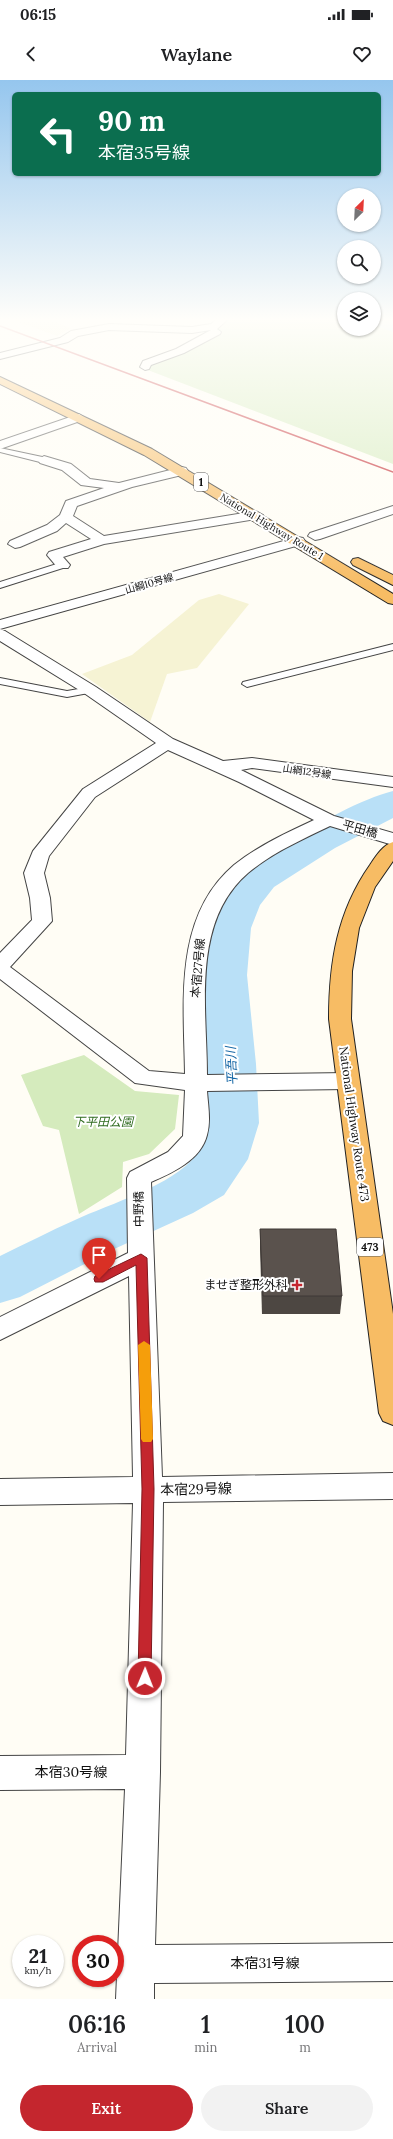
<!DOCTYPE html>
<html lang="en">
<head>
<meta charset="utf-8">
<style>
	:root { --surface:#fff; --page:#f2f2f2; --text:#202124; --muted:#757577; --accent:#c4262e }
	body { margin:0; font-family:Lora,"Noto Sans JP",serif; background:var(--page); color:var(--text); height:100vh; display:flex; flex-direction:column; font-size:15px; white-space:nowrap }
	* { box-sizing:border-box; margin:0 }
	p { font-size:13px; color:var(--muted) }
	.icon { flex:none; width:22px; height:22px; fill:none; stroke:currentColor; stroke-width:2; stroke-linecap:round; stroke-linejoin:round }
	.map { position:relative; height:1919px; overflow:hidden }
	.panel { display:flex; flex-direction:column; background:var(--surface); flex:1 }
	.panel>* { flex:none }
	.guide { position:absolute; left:12px; top:12px; width:369px; height:84px; border-radius:6px; box-shadow:0 1px 3px #0004; background:#0b6e4f; color:#fff; overflow:hidden }
	.needle { width:26px; rotate:24deg }
	.tools { position:absolute; left:337px; top:108px; display:grid; gap:8px }
	.tools a { display:grid; place-items:center; width:44px; height:44px; border-radius:50%; background:var(--surface); box-shadow:0 1px 3px #0004; font-size:20px }
	.speed { position:absolute; left:12px; top:1855px; display:flex; gap:8px; font-size:20px; font-weight:700; text-align:center }
	.speed>* { display:grid; place-content:center; width:52px; height:52px; border-radius:50%; background:var(--surface); box-shadow:0 1px 3px #0004; line-height:1 }
	.speed small { font-size:10px; font-weight:400 }
	.speed .limit { border:6px solid #d22; background:#fff; color:#111 }
	.pin { position:absolute; display:grid; place-items:center; width:34px; height:34px; color:#fff; margin:-41px -17px; border-radius:50% 50% 50% 0; rotate:-45deg; box-shadow:0 0 4px #0007 }
	.pin .icon { rotate:45deg }
	.me { position:absolute; width:44px; margin:-22px; rotate:1deg; stroke-linejoin:round; filter:drop-shadow(0 0 3px #0008) }
	.turn { display:flex; align-items:center; gap:14px; height:84px; padding:0 20px; font-size:18px }
	.turn .icon { width:52px; height:52px; stroke-width:2.5 }
	.turn b { display:block; font-size:28px; line-height:34px }
	.eta { display:flex; justify-content:space-evenly; align-items:center; height:68px; text-align:center }
	.eta b { font-size:24px; font-weight:600; line-height:28px }
	.action { display:flex; gap:8px; margin-top:auto; padding:8px 20px }
	.action a { flex:1; height:46px; border-radius:24px; background:var(--accent); color:#fff; font-size:16px; font-weight:600; line-height:46px; text-align:center }
	.action a+a { background:var(--page); color:var(--text) }
	.status { display:flex; justify-content:space-between; align-items:center; height:28px; padding:0 20px; background:var(--surface); direction:ltr }
	.status svg { height:11px; fill:currentColor }
	header { display:flex; justify-content:space-between; align-items:center; height:52px; padding:0 20px; background:var(--surface); font-size:18px; font-weight:600 }
	.map>svg:first-child { display:block }
	.farmland { fill:#f6f3d4 }
	.green { fill:#d5ebbd }
	.lines { fill:none; stroke-linecap:round; stroke-linejoin:round }
	.river { fill:#b9e0f7; fill-rule:evenodd }
	.service-casing { stroke:#444; stroke-width:2 }
	.minor-casing { stroke:#444; stroke-width:2 }
	.trunk-casing { stroke:#222; stroke-width:2 }
	.service { fill:#fff; fill-rule:evenodd }
	.minor { fill:#fff; fill-rule:evenodd }
	.trunk { fill:#f7bc64; fill-rule:evenodd }
	.rail { stroke:#c4262e; stroke-width:1.5 }
	.wall { fill:#4d4742 }
	.building { fill:#5a524d; stroke:#3f3936 }
	.route { fill:#c4262e; stroke:#7f191e }
	.slow { fill:#f59e0b }
	.poi-dot { fill:#c4262e; stroke:#fff; stroke-width:1.5 }
	.labels { text-anchor:middle; stroke-width:4; stroke-linejoin:round; paint-order:stroke }
	.far-street-label { font-size:10px; fill:#111; stroke:#fff }
	.shield { fill:#fff; stroke:#585858; stroke-width:1 }
	.shield-label { font-size:11px; font-weight:bold; fill:#111 }
	.street-label { font-size:12px; fill:#111; stroke:#fff }
	.park-label { font-size:12px; font-style:italic; fill:#2f6b1f; stroke:#fff }
	.poi-label { font-size:12px; fill:#111; stroke:#fff; text-anchor:end }
	.water-label { font-size:13px; font-style:italic; fill:#1768a6; stroke:#fff }
	.near-street-label { font-size:14px; fill:#111; stroke:#fff }
</style>
</head>
<body>
<div class="status"><b>06:15</b><svg viewBox="0 0 49 12"><path d="M0 12V9h3v3zM5 12V6h3v6zM10 12V3h3v9zM15 12V0h3v12zM26 1h20v11H26zM47 4h2v5h-2z"/></svg></div>
<header><svg class="icon" aria-label="back" viewBox="0 0 24 24"><path d="M15 5l-7 7 7 7"/></svg>Waylane<svg class="icon" aria-label="heart" viewBox="0 0 24 24"><path d="M12 20l-8-8c-3-5 5-10 8-4 3-6 11-1 8 4z"/></svg></header>
<div class="map">
<svg width="393" height="1919" viewBox="0 0 393 1919">
	<rect width="100%" height="100%" fill="#fffdf5"/>
	<path class="farmland" d="M13,240H50L71,248L57,256Z
		M219,514L249,524L197,588L167,594L150,642L82,594L132,575L199,520Z"/>
	<path class="green" d="M216,240H344V249H374V240H393V384L140,287C170,274 197,268 216,240Z
		M84,975L135,1011L179,1015L175,1049L149,1074L123,1082L122,1107L79,1134L59,1050L43,1046L21,995Z"/>
	<g class="lines">
		<path class="river" d="M374,240H393V252L374,245Z
			M393,711V738L335,768L274,807L260,825L251,848L247,895L256,984L259,1043L248,1079L224,1115L193,1133L112,1170L20,1217L0,1223V1176C25,1164 50,1151 75,1140C109,1124 174,1105 196,1075C210,1056 208,1023 208,1001C208,925 182,850 243,790C255,778 275,770 290,761C319,743 361,719 393,711Z"/>
		<g class="service-casing">
			<path id="service" d="M0,368L47,378L48,380L44,383L0,372Z
				M63,482L68,485L66,487L0,508V502Z
				M393,564V570L247,607L242,604L243,602Z
				M0,598L67,611L90,607L96,610L94,612L67,617L0,604Z"/>
		</g>
		<g class="minor-casing">
			<path id="minor" d="M216,240H227L217,249L221,252L220,254L184,273L151,285L149,289L145,290L140,287L143,281L176,269L211,250L192,253L109,250L78,256L68,262L0,279V273L60,258L71,251L109,244L192,247L211,244Z
				M79,334L85,338L83,340L0,369V361Z
				M44,376L71,384L90,399L119,403L182,387L186,388L188,391L186,394L132,407L77,426L73,436L104,456L256,431L263,435L256,439L104,464L63,477L70,485L68,488H58L47,475L49,472L91,459L66,443L57,451L20,467L15,468L8,464L10,461L47,445L60,435L66,421L104,408L81,405L62,390L40,383L38,380Z
				M393,426V434L320,459L315,460L308,456L310,453Z
				M298,457L303,458L305,461L303,464L0,549L5,551L96,607L173,659L223,681L252,678L393,697V707L252,688L241,690L334,736L393,753V765L330,746C301,760 272,773 248,793C191,842 207,929 207,995L348,993L356,996L359,1001L356,1006L348,1009L207,1011C208,1025 211,1041 207,1055C201,1080 172,1093 151,1102L162,1397L393,1393V1419L163,1422L160,1692L155,1865L393,1863V1901L154,1903V1919H116L125,1709L0,1710V1676L126,1675L133,1423L0,1425V1399L133,1397L129,1196L0,1260V1237L128,1173L127,1098L130,1092L168,1072L183,1056L185,1010L135,1003L0,899V873L32,840L30,818L24,793L33,771L83,709L156,663L84,613L0,561V540ZM168,670L239,702L314,740C286,753 258,766 234,785C173,837 184,923 185,994L149,991L10,887L52,841L50,818L44,793L49,776L95,717Z"/>
		</g>
		<g class="trunk-casing">
			<path id="trunk" d="M0,297L152,369L393,514V524L388,523L144,375L0,304Z
				M358,478L393,495V505L353,485L351,482L353,479Z
				M393,762V781L375,807L359,848L352,891L351,939L393,1234V1345L383,1341L379,1333L329,939C329,883 337,832 370,785C376,776 383,765 393,762Z"/>
		</g>
		<use href="#service" class="service"/>
		<use href="#minor" class="minor"/>
		<use href="#trunk" class="trunk"/>
		<path class="rail" d="M0,246L393,392"/>
	</g>
	<path class="wall" d="M260,1149L342,1216L340,1234H262L260,1168Z"/>
	<path class="building" d="M260,1149H336L342,1216H263Z"/>
	<linearGradient id="sky" x2="0" y2="1"><stop stop-color="#95c6ee"/><stop offset="0.47" stop-color="#fffefa"/><stop offset="1" stop-color="#fffefa" stop-opacity="0"/></linearGradient>
	<rect width="393" height="509" fill="url(#sky)"/>
	<path class="route" d="M141,1174L147,1178L154,1409L151,1598L149,1602L145,1604L140,1602L138,1598L142,1409L136,1185L103,1202H95L94,1199L95,1196Z"/>
	<path class="slow" d="M144,1261L150,1265L153,1359L151,1362H143L141,1359L138,1265Z"/>
	<path class="poi-dot" d="M295 1199h4v4h4v4h-4v4h-4v-4h-4v-4h4z"/>
	<g class="labels">
		<g class="far-street-label">
			<text transform="translate(272 446) rotate(31)" y="4">National Highway Route 1</text>
			<text transform="translate(149 503) rotate(-16)" y="4">山綱10号線</text>
			<text transform="translate(307 691) rotate(8)" y="4">山綱12号線</text>
		</g>
		<g class="shield">
			<rect x="194" y="393" width="14" height="18" rx="3"/>
			<rect x="357" y="1158" width="26" height="18" rx="3"/>
		</g>
		<g class="shield-label">
			<text x="201" y="406">1</text>
			<text x="370" y="1171">473</text>
		</g>
		<g class="street-label">
			<text transform="translate(360 749) rotate(16)" y="4">平田橋</text>
			<text transform="translate(198 888) rotate(-85)" y="4">本宿27号線</text>
			<text transform="translate(354 1044) rotate(82)" y="4">National Highway Route 473</text>
			<text transform="translate(139 1129) rotate(-91)" y="4">中野橋</text>
		</g>
		<g class="park-label">
			<text x="103" y="1046">下平田公園</text>
		</g>
		<g class="poi-label">
			<text x="288" y="1209">ませぎ整形外科</text>
		</g>
		<g class="water-label">
			<text transform="translate(231 986) rotate(-93)" y="5">平吾川</text>
		</g>
		<g class="near-street-label">
			<text transform="translate(196 1409) rotate(-1)" y="5">本宿29号線</text>
			<text x="71" y="1697">本宿30号線</text>
			<text x="265" y="1888">本宿31号線</text>
		</g>
	</g>
</svg>
<div class="tools">
<a><svg class="needle" viewBox="-14 -14 28 28"><path d="M0-13l5 13h-10z" fill="#e53935"/><path d="M0 13l5-13h-10z" fill="#757577"/></svg></a>
<a><svg class="icon" aria-label="search" viewBox="0 0 24 24"><circle cx="10" cy="10" r="6"/><path d="M15 15l6 6"/></svg></a>
<a><svg class="icon" aria-label="layers" viewBox="0 0 24 24"><path d="M12 4l9 5-9 5-9-5zM3 14l9 5 9-5"/></svg></a>
</div>
<div class="speed"><div>21<small>km/h</small></div><div class="limit">30</div></div>
<div class="pin" style="left:99px;top:1199px;background:#d93025"><svg class="icon" aria-label="arrive" viewBox="0 0 24 24"><path d="M6 21V4h12l-3 4 3 4H6"/></svg></div>
<svg class="me" style="left:145px;top:1598px" viewBox="-20 -20 40 40"><circle r="17" fill="#c4262e" stroke="#fff" stroke-width="3"/><path d="M0-11L8 9 0 5-8 9z" fill="#fff"/></svg>
<div class="guide">
<div class="turn"><svg class="icon" aria-label="left" viewBox="0 0 24 24"><path d="M17 20v-9H6M10 6l-5 5 5 5"/></svg><div><b>90 m</b>本宿35号線</div></div>
</div>
</div>
<section class="panel">
<div class="eta">
<div><b>06:16</b><p>Arrival</p></div>
<div><b>1</b><p>min</p></div>
<div><b>100</b><p>m</p></div>
</div>
<div class="action"><a>Exit</a><a>Share</a></div>
</section>
</body>
</html>
